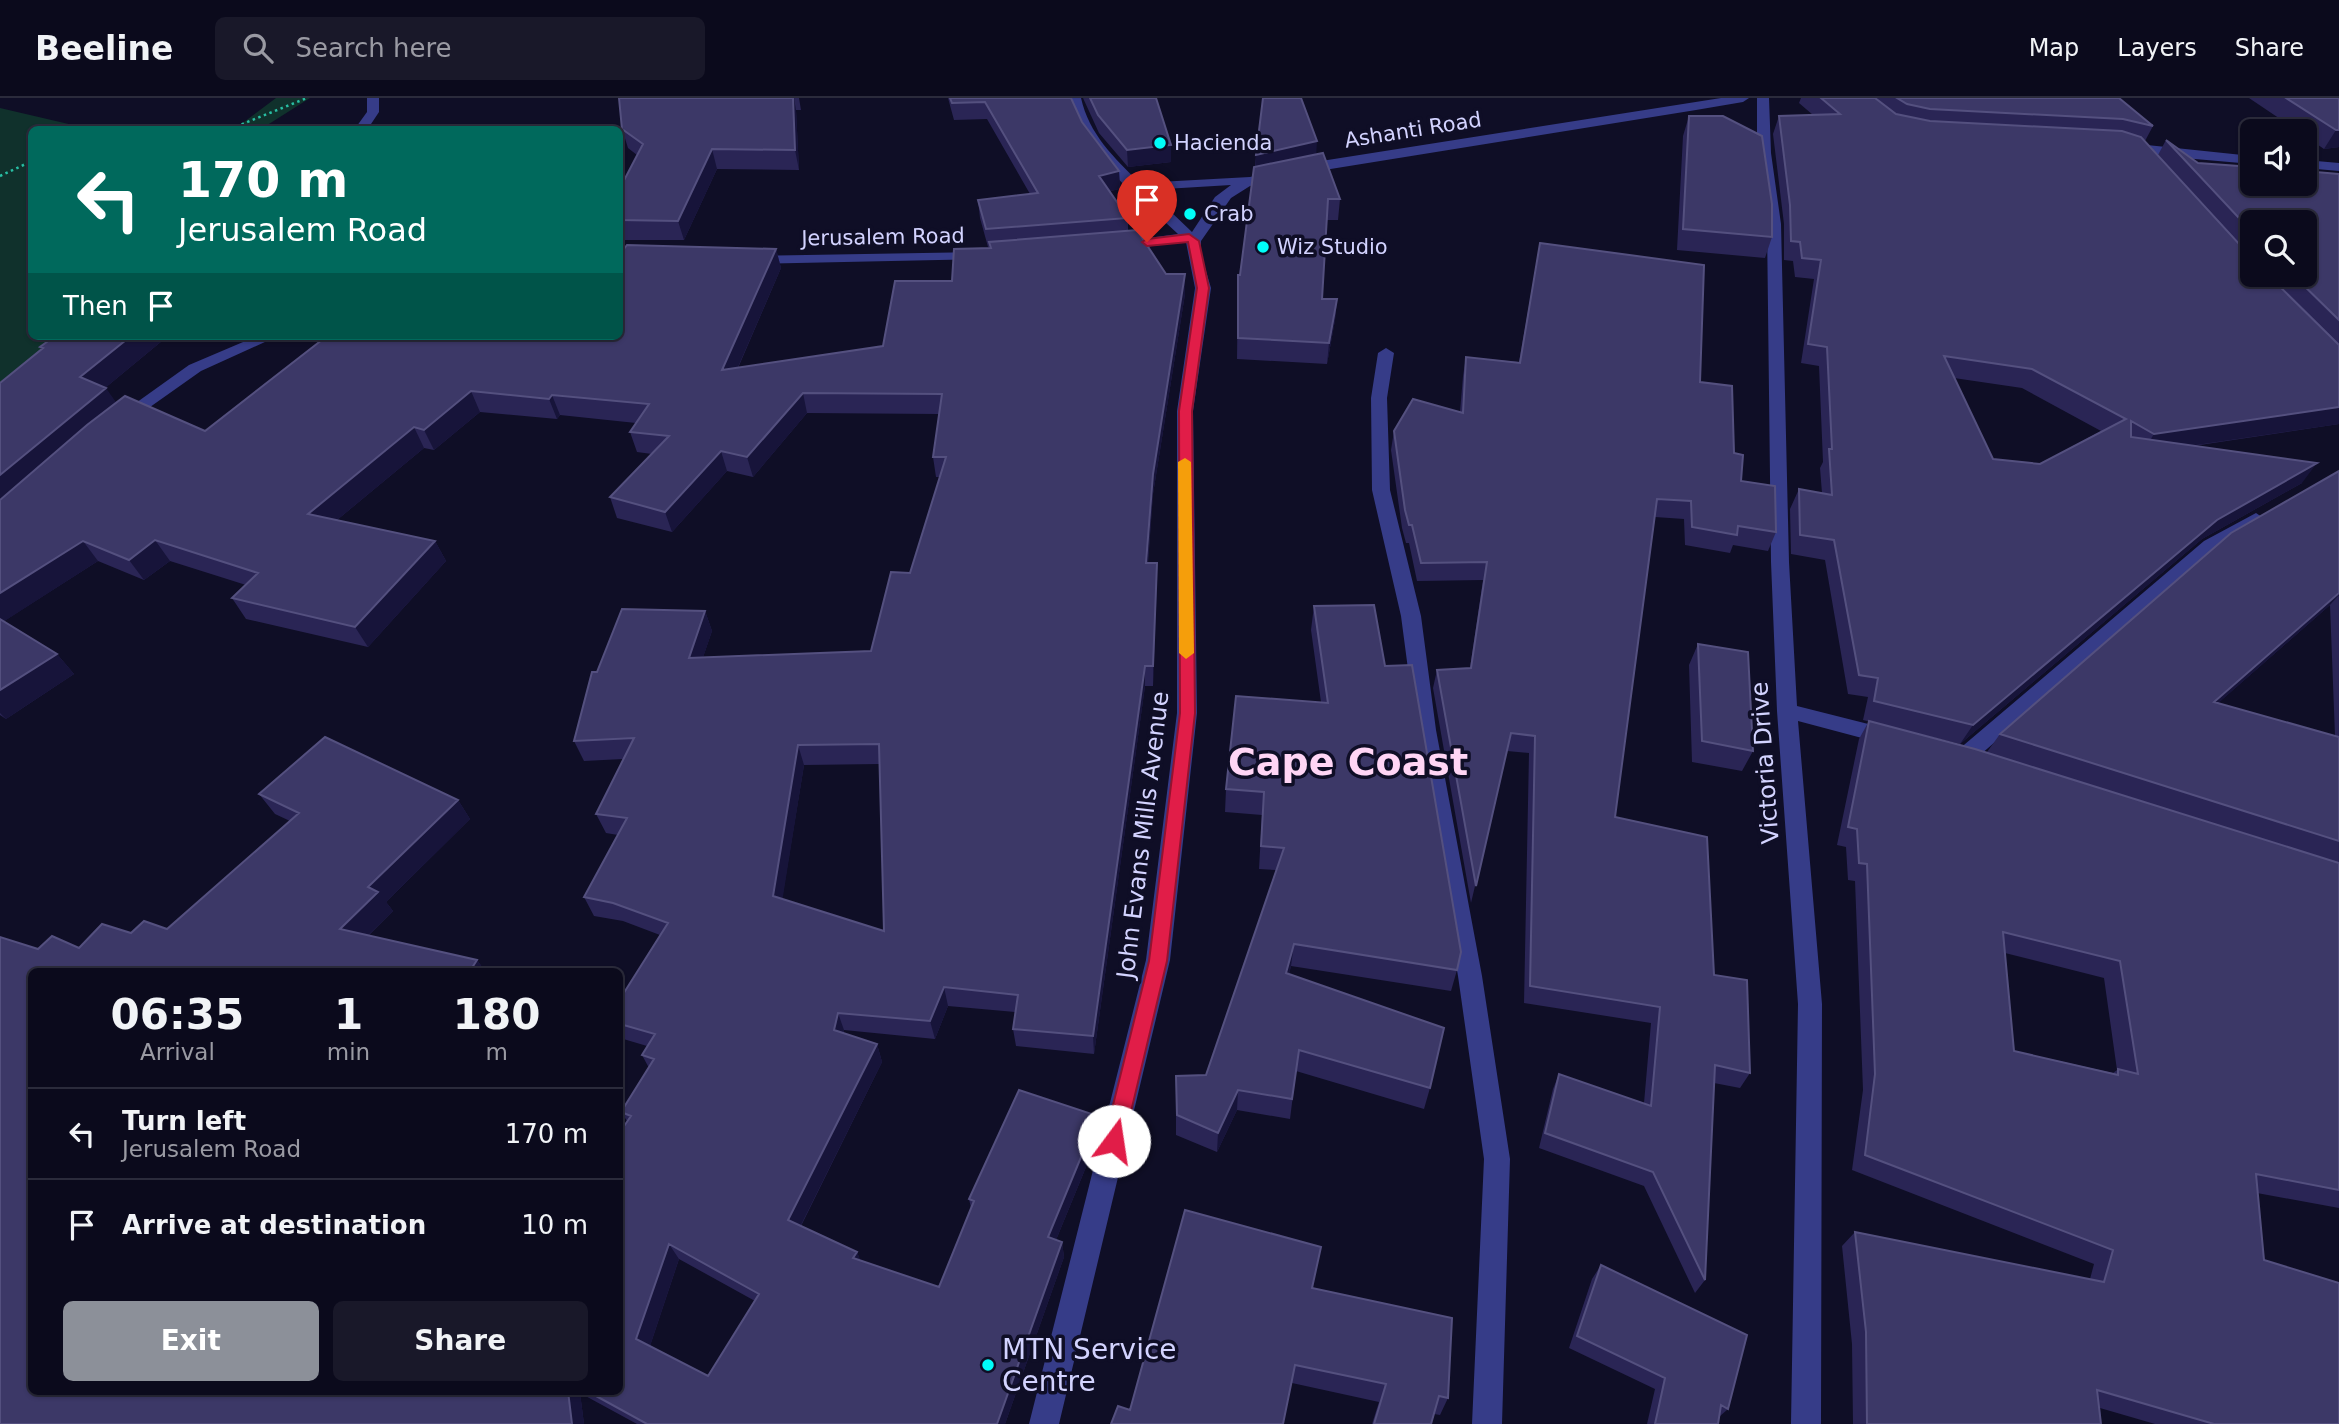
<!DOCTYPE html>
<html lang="en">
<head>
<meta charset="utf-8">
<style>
	:root { --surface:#0b0a1c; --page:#191829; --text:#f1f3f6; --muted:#9a9aa3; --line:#2b2b3b; --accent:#8c9099 }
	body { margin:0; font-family:"DejaVu Sans",sans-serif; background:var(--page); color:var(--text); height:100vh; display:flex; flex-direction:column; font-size:26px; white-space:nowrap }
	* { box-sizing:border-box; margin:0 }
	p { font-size:23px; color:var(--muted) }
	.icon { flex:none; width:38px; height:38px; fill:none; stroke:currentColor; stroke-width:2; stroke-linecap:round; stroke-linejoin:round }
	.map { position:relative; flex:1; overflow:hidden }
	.panel { position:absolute; left:28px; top:870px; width:595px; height:427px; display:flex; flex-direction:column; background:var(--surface); border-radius:10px; box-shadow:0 2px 5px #0004,0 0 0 2px var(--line) }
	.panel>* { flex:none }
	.banner { position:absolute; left:28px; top:28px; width:595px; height:214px; border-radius:10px; box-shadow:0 2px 5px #0004,0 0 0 2px var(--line); background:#00695c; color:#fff; overflow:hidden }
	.controls { position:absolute; left:2240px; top:21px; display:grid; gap:14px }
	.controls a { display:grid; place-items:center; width:77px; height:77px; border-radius:10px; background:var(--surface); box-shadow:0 2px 5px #0004,0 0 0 2px var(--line); font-size:35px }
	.pin { position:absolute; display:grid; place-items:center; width:60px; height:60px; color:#fff; margin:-72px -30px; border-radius:50% 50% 50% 0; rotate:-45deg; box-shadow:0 0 7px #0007 }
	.pin .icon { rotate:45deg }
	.me { position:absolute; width:77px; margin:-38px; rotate:14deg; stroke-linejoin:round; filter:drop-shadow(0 0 5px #0008) }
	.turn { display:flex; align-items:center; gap:24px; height:147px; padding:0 35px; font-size:32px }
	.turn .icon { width:91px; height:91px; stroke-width:2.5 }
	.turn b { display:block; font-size:49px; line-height:60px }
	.then { display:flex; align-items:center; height:66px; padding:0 35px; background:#0003; gap:14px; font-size:26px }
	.eta { display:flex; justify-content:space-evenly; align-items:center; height:119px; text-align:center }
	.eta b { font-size:42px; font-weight:700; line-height:49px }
	.cta { display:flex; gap:14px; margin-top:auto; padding:14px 35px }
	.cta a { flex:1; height:80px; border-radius:10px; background:var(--accent); color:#fff; font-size:28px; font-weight:700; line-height:80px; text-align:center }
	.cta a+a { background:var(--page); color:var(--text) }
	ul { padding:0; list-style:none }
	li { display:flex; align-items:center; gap:21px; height:91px; padding:0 35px; border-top:2px solid var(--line) }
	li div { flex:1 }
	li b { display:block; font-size:26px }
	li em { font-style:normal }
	header { display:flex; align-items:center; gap:42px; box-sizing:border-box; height:98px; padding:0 35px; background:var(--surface); border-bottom:2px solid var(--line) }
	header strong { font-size:33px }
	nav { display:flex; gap:38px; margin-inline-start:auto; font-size:24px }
	.search { width:490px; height:63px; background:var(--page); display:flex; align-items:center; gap:18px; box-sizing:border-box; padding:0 24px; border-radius:10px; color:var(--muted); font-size:26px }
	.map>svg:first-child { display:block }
	.green { fill:#10312c }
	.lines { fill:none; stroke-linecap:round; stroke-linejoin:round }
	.path { stroke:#28bea3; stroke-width:2.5; stroke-dasharray:2.5 3.5; stroke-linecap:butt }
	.minor { fill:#363c88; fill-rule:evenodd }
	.wall { fill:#2a2555; fill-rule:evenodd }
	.shaded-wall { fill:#17143a }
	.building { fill:#3c3867; stroke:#54507f; stroke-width:2; fill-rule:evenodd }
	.route { fill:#e11d48; stroke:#92132f; stroke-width:2 }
	.slow { fill:#f59e0b }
	.poi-dot { fill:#00fef9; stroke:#0f0e26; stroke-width:2.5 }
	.labels { text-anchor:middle; stroke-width:7; stroke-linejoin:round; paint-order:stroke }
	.far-street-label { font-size:21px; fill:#d3d3ff; stroke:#0f0e26 }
	.far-poi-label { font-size:21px; fill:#d3d3ff; stroke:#0f0e26; text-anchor:start }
	.street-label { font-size:24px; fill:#d3d3ff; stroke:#0f0e26 }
	.near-poi-label { font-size:28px; fill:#d3d3ff; stroke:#0f0e26; text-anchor:start }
	.town-label { font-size:38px; font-weight:bold; fill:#ffd5f5; stroke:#0f0e26 }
</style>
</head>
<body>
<header>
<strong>Beeline</strong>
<div class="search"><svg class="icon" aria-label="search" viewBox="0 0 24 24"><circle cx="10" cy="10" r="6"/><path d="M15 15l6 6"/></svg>Search here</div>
<nav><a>Map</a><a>Layers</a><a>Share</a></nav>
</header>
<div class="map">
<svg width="2339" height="1326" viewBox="0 0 2339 1326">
	<rect width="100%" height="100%" fill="#0f0e26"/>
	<path class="green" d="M276,0H310L261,31H224L240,27Z
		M0,10L90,31L32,32V238H65L0,289Z"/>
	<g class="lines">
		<path class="path" d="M200,32L240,27L307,0
			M0,78L32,63"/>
		<path class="minor" d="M367,0H379V14L367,32H354L367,14Z
			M1069,0H1081C1089,36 1114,60 1140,85L1250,79L1315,64L1721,0H1749L1743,4L1696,12L1281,79L1250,88L1231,100L1201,143V156L1211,190L1193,313L1197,615L1170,862L1059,1326H1029L1146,862L1177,615V313L1195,190L1186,144L1118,152L1111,148L1118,144L1178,136C1138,98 1080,57 1069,0ZM1231,87L1215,99L1192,134L1148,92Z
			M1757,0H1769L1771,55L1781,126L1789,464L1797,608L1892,632L1899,634L1902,640L1899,646L1892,648L1798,623L1822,906L1821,1326H1791L1798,906L1777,613L1771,464L1767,126L1757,55Z
			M2128,45L2252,58V66L2138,56L2123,52V46Z
			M2305,62L2339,65V73L2305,70Z
			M981,154L986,155L988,158L986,161L751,166L744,162L751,158Z
			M257,238H278L201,273L126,326H114L112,322L189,267Z
			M1386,250L1394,255L1387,300L1390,392L1421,518L1436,632L1482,878L1510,1061L1502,1326H1472L1484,1061L1458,878L1416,632L1401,518L1372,392L1371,300L1378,255Z
			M2256,415L2265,421L2262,425L2216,451L1972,664L1965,666L1958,664L1955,658L1958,652L2204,443Z"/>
	</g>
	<path class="wall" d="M619,0H799L801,12H796L799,72L717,71L684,142H620V90L637,57L628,50L622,31Z
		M948,0H1071L1082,24L1119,73L1120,91L1110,93L1128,120V133L1137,132L1166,176H1185V196L1153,396L1148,465H1157L1153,588H1145L1094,956L1016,948L1013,931L1015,914L948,908L935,941L844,932V935L877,946L882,964L801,1128L857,1154L860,1162L939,1189L971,1110L969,1101L1019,992L1098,1018L1100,1035L1056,1142L1062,1144L1064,1159L1005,1326H637L580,1295L584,1326H0V839L38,851L52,838L79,850L102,826L131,835L144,823L167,831L290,723L275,716L259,696L325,639L458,702L470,721L386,804L393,813L368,838L477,862L485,873H32V1293H620V1034L627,1023L621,1014L649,970L642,957L647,948L620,940V901L660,837L623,823L594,818L584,799L618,737L606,735L596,716L623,661L584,663L574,643L592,574H597L622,511L705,513L712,533L703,559L871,553L891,474L910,475L940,379H936L933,359L939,316L807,315L753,379L727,373L672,434L617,420L610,399L652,356L637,354L630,334L636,325L560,317L557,321L480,314L434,352L424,350L337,422L435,443L446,463L368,549L246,521L232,500L246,487L170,463L144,482L98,463L4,523L57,556L74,576L6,621L0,617V285L41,251L40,249L55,238H168L105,290L116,305L125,298L205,333L327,238H620V156L627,147L776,151L781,170L738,270L883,248L895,183H952L954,151L990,150L988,149L980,120L978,102L1030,96L987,21L954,22ZM880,666L884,833L782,801L804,667ZM679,1161L755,1203L708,1278L650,1248Z
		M1083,0H1156L1171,47V64L1128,69L1099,35Z
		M1801,0H2119L2153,28L2145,43L2158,57L2166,42L2198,65L2339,76V326L2193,348L2302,385L2202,441L1960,646L1863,622L1868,599L1848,596L1825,462L1791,456L1790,411L1799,391L1822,395L1820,370L1823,364L1819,268L1801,265L1814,181L1795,179L1793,163L1784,162V126L1773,36L1779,18L1813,17L1799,5ZM2252,124L2305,177H2252ZM1954,280L2022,290L2101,333L2040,366L1993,361Z
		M2249,0H2339V49L2324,51L2305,38V33H2298Z
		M1689,18L1772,139L1765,160L1677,152L1683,38Z
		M1316,56L1340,101L1338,122H1326L1322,201H1337L1335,222L1327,266L1237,261L1238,177H1240L1255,69L1256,57Z
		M1540,145L1700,284L1734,355L1741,383L1776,434L1768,453L1733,447L1730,455L1685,447L1684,421L1655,419L1615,719L1714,877L1750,975L1740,990L1714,985L1705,1182L1695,1195L1644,1088L1539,1050L1553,991L1559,976L1644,1005L1651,925L1524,905L1529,655L1507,653L1471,805L1433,590L1437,572L1470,570L1483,482L1417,483L1409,445H1406L1402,430L1391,352L1394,333L1460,314L1463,278L1466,259L1519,264Z
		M2339,373V1110L2257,1095L2264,1162L2339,1326H2155L2100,1310L2101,1326H1853L1852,1246L1842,1148L1855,1134L2090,1181L2094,1166L1852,1072L1863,992L1855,783L1848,782L1846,749L1837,747L1859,641L1869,623L1987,654L2000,636ZM2330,507L2335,638L2218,605ZM2005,855L2104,880L2117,972L2113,975L2014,953Z
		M1314,508L1385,568L1457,872L1451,893L1291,868L1289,876L1430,990L1424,1011L1296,973L1290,1021L1237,1012L1217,1054L1176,1037V978L1206,977L1276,772L1259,771L1262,717L1225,714L1226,691L1321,604L1311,532Z
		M1698,546L1753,653L1742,673L1692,664L1689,567Z
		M1601,1167L1728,1311L1719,1319L1718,1326H1647L1655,1291L1569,1250L1592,1181Z
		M1312,1190L1448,1300L1440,1317L1434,1316L1431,1326H1372L1379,1304L1292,1285L1130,1312Z"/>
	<path class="shaded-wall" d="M793,0H794L796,12L799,72L795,52Z
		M2336,32H2339V49L2324,51Z
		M1317,43L1316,61L1255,75L1256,57Z
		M1171,47V64L1128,69L1127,52Z
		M712,51L717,71L684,142L678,123Z
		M1119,73L1120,91L1100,95L1099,78Z
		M776,151L781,170L728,292L722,272Z
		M1185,176V196L1153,396L1146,485V465L1153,376Z
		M1337,201L1335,222L1327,266L1329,245Z
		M131,238H168L94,299L80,279Z
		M106,290L120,310L0,411V377Z
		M471,293L480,314L434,352L424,332Z
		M803,295L807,315L753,379L747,359Z
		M552,297L560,317L557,321L549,301Z
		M2339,309V326L2142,355L2154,336Z
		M414,329L424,350L320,436L308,416Z
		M721,353L727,373L672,434L665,414Z
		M2317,365L2302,385L2202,441L1960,646L1973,627L2217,422Z
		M155,442L170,463L144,482L129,462Z
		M83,443L98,463L0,526V495Z
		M435,443L446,463L368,549L355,529Z
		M1157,465V486L1153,588V568Z
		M2339,495V497L2330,507L2199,622L2214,604Z
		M705,513L712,533L696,580L689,560Z
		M57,556L74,576L6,621L0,615V592Z
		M1145,568V588L1094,956L1093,938Z
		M798,647L804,667L780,817L773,798Z
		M458,702L470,721L386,804L393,813L355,850L340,831L368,789Z
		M1294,846L1291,868L1284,896L1286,875Z
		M477,862L485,873H470Z
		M944,889L948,908L935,941L930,923Z
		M838,915L844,932L841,950L834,932Z
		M877,946L882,964L796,1137L788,1122Z
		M1238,992L1237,1012L1217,1054L1218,1035Z
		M1098,1018L1100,1035L1051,1154L1048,1139Z
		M1062,1144L1064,1159L1005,1326H997Z
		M669,1146L679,1161L648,1254L636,1241Z
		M857,1154L863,1169L853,1160Z
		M568,1293H578L580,1295L584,1326H572Z"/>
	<path class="building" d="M619,0H793L795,52L712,51L678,123L620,122V90L643,46L622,31Z
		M950,0H1071L1082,24L1119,73L1099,78L1128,120L986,131L978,102L1038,95L985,4L952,5Z
		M1090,0H1156L1171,47L1127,52L1098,17Z
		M1263,0H1301L1317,43L1256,57Z
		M1821,0H1875L1896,16L1930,23L2122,33L2141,39L2252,160V177H2268L2339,247V309L2154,336L2131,323V339L2317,365L2217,422L1973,627L1874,603L1878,580L1859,577L1834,442L1800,437L1799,391L1832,397L1829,351H1832L1827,249L1808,246L1821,162L1802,160L1800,144L1791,143L1790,107L1779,18L1840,16ZM1944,258L2032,271L2126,321L2040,366L1993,361Z
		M1897,0H2119L2153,28L2123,21L1930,11L1907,6Z
		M2286,0H2339V32H2336Z
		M1689,18H1723L1762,38L1772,106V139L1683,131Z
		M2166,42L2198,65L2252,69V86H2305V73L2339,76V222L2293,177H2305V124H2252V134Z
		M1323,55L1340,101H1328L1322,201H1337L1329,245L1238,240V177H1240L1254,69Z
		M1137,132L1166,176H1185L1153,376L1146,465H1157L1153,568H1145L1093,938L1013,931L1018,897L944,889L930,923L838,915L834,932L877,946L788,1122L857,1154L853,1160L939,1189L974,1103L969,1101L1019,992L1098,1018L1048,1139L1062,1144L997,1326H647L587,1293H620V1034L631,1018L621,1014L654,961L642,957L655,936L620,926V901L668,825L613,805L584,799L627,720L596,716L634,640L574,643L592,574H597L622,511L705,513L689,560L871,553L891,474L910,475L946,359H933L942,296L803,295L747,359L721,353L665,414L610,399L669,338L630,334L649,306L552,297L549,301L471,293L424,332L414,329L308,416L435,443L355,529L232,500L258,475L155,442L129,462L83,443L0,495V402L87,327L125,298L205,333L327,238H620V156L627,147L776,151L722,272L883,248L895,183H952L954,151L991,150L989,144ZM879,646L884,833L773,798L798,647ZM669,1146L759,1196L708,1278L636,1241Z
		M1540,145L1704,167L1700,284L1732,288L1734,355L1743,357L1741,383L1775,388L1776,434L1738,428L1737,437L1692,429L1691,403L1657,401L1615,719L1707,739L1714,877L1747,882L1750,975L1715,967L1705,1182L1653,1074L1545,1035L1559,976L1651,1008L1660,909L1530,888L1535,638L1511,635L1476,788L1437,572L1471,570L1487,464L1421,465L1412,427H1409L1405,412L1394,333L1413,301L1463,315L1466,259L1520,265Z
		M55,238H131L80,279L106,290L0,377V285L43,250L40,249Z
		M2339,373V495L2214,604L2339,639V743L2000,636L2231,435Z
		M1374,507L1385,568L1412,567L1461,854L1457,872L1294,846L1286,875L1444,930L1430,990L1299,952L1292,1001L1238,992L1218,1035L1177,1017L1176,978L1206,977L1284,750L1261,748L1264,694L1226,691L1236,598L1328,605L1314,508Z
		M0,521L57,556L0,592Z
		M1698,546L1748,554L1753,653L1702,643Z
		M1869,623L1975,651L2339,765V1092L2256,1076L2264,1162L2339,1185V1326H2214L2097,1292L2101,1326H1867L1866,1234L1855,1134L2104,1184L2113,1152L1865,1057L1875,976L1867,766L1859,765L1857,731L1848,729ZM2003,834L2120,863L2138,976L2118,971V977L2014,953Z
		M325,639L458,702L368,789L378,794L340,831L477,862L470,873H32V1293H568L572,1326H0V839L38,851L52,838L79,850L102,826L131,835L144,823L167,831L299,715L259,696Z
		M1185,1112L1321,1149L1312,1190L1452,1220L1448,1300L1439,1298L1431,1326H1374L1386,1286L1295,1267L1283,1326H1111L1118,1308L1130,1312Z
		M1601,1167L1747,1237L1728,1311L1721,1307L1718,1326H1655L1665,1280L1577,1238Z"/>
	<path class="route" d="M1189,136L1199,143L1209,190L1192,313L1195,615L1167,863L1124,1043L1121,1049L1114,1052L1107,1049L1104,1043L1149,863L1180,615L1179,313L1197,190L1188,144L1147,148L1142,144L1147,141Z"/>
	<path class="slow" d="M1185,360L1191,364L1194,555L1186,561L1179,555L1178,364Z"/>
	<g class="poi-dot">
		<circle cx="1160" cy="45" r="7"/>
		<circle cx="1190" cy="116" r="7"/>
		<circle cx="1263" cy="149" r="7"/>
		<circle cx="988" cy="1267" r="7"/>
	</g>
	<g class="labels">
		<g class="far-street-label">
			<text transform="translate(1413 32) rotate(-9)" y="7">Ashanti Road</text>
			<text transform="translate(883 139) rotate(-1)" y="7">Jerusalem Road</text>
		</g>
		<g class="far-poi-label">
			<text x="1174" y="52">Hacienda</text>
			<text x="1204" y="123">Crab</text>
			<text x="1277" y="156">Wiz Studio</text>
		</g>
		<g class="street-label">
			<text transform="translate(1765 665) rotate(-94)" y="8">Victoria Drive</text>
			<text transform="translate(1143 737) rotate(-83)" y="8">John Evans Mills Avenue</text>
		</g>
		<g class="near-poi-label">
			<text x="1002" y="1261">MTN Service<tspan x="1002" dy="32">Centre</tspan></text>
		</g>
		<g class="town-label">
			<text x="1348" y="677">Cape Coast</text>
		</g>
	</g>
</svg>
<div class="controls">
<a><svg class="icon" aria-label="sound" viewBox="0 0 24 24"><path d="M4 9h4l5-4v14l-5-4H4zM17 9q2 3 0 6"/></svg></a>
<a><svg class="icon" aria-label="search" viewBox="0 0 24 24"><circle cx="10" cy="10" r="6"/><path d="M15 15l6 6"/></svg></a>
</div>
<div class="pin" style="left:1147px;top:144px;background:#d93025"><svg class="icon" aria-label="arrive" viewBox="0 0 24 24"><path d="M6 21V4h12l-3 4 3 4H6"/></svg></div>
<svg class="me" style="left:1114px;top:1043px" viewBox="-20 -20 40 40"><circle r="19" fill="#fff"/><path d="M0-13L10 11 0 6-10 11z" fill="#e11d48"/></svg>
<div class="banner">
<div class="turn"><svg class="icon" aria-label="left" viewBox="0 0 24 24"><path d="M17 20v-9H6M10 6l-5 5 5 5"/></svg><div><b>170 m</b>Jerusalem Road</div></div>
<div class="then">Then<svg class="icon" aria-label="arrive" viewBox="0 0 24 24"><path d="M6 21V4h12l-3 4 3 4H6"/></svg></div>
</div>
<section class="panel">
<div class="eta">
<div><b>06:35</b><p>Arrival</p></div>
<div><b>1</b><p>min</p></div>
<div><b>180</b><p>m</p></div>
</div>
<ul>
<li><svg class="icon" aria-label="left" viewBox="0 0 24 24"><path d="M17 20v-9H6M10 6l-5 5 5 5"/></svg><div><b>Turn left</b><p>Jerusalem Road</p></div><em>170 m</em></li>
<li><svg class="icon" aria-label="arrive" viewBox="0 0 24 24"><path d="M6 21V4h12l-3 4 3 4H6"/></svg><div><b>Arrive at destination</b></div><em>10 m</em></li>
</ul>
<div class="cta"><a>Exit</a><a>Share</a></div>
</section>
</div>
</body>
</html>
